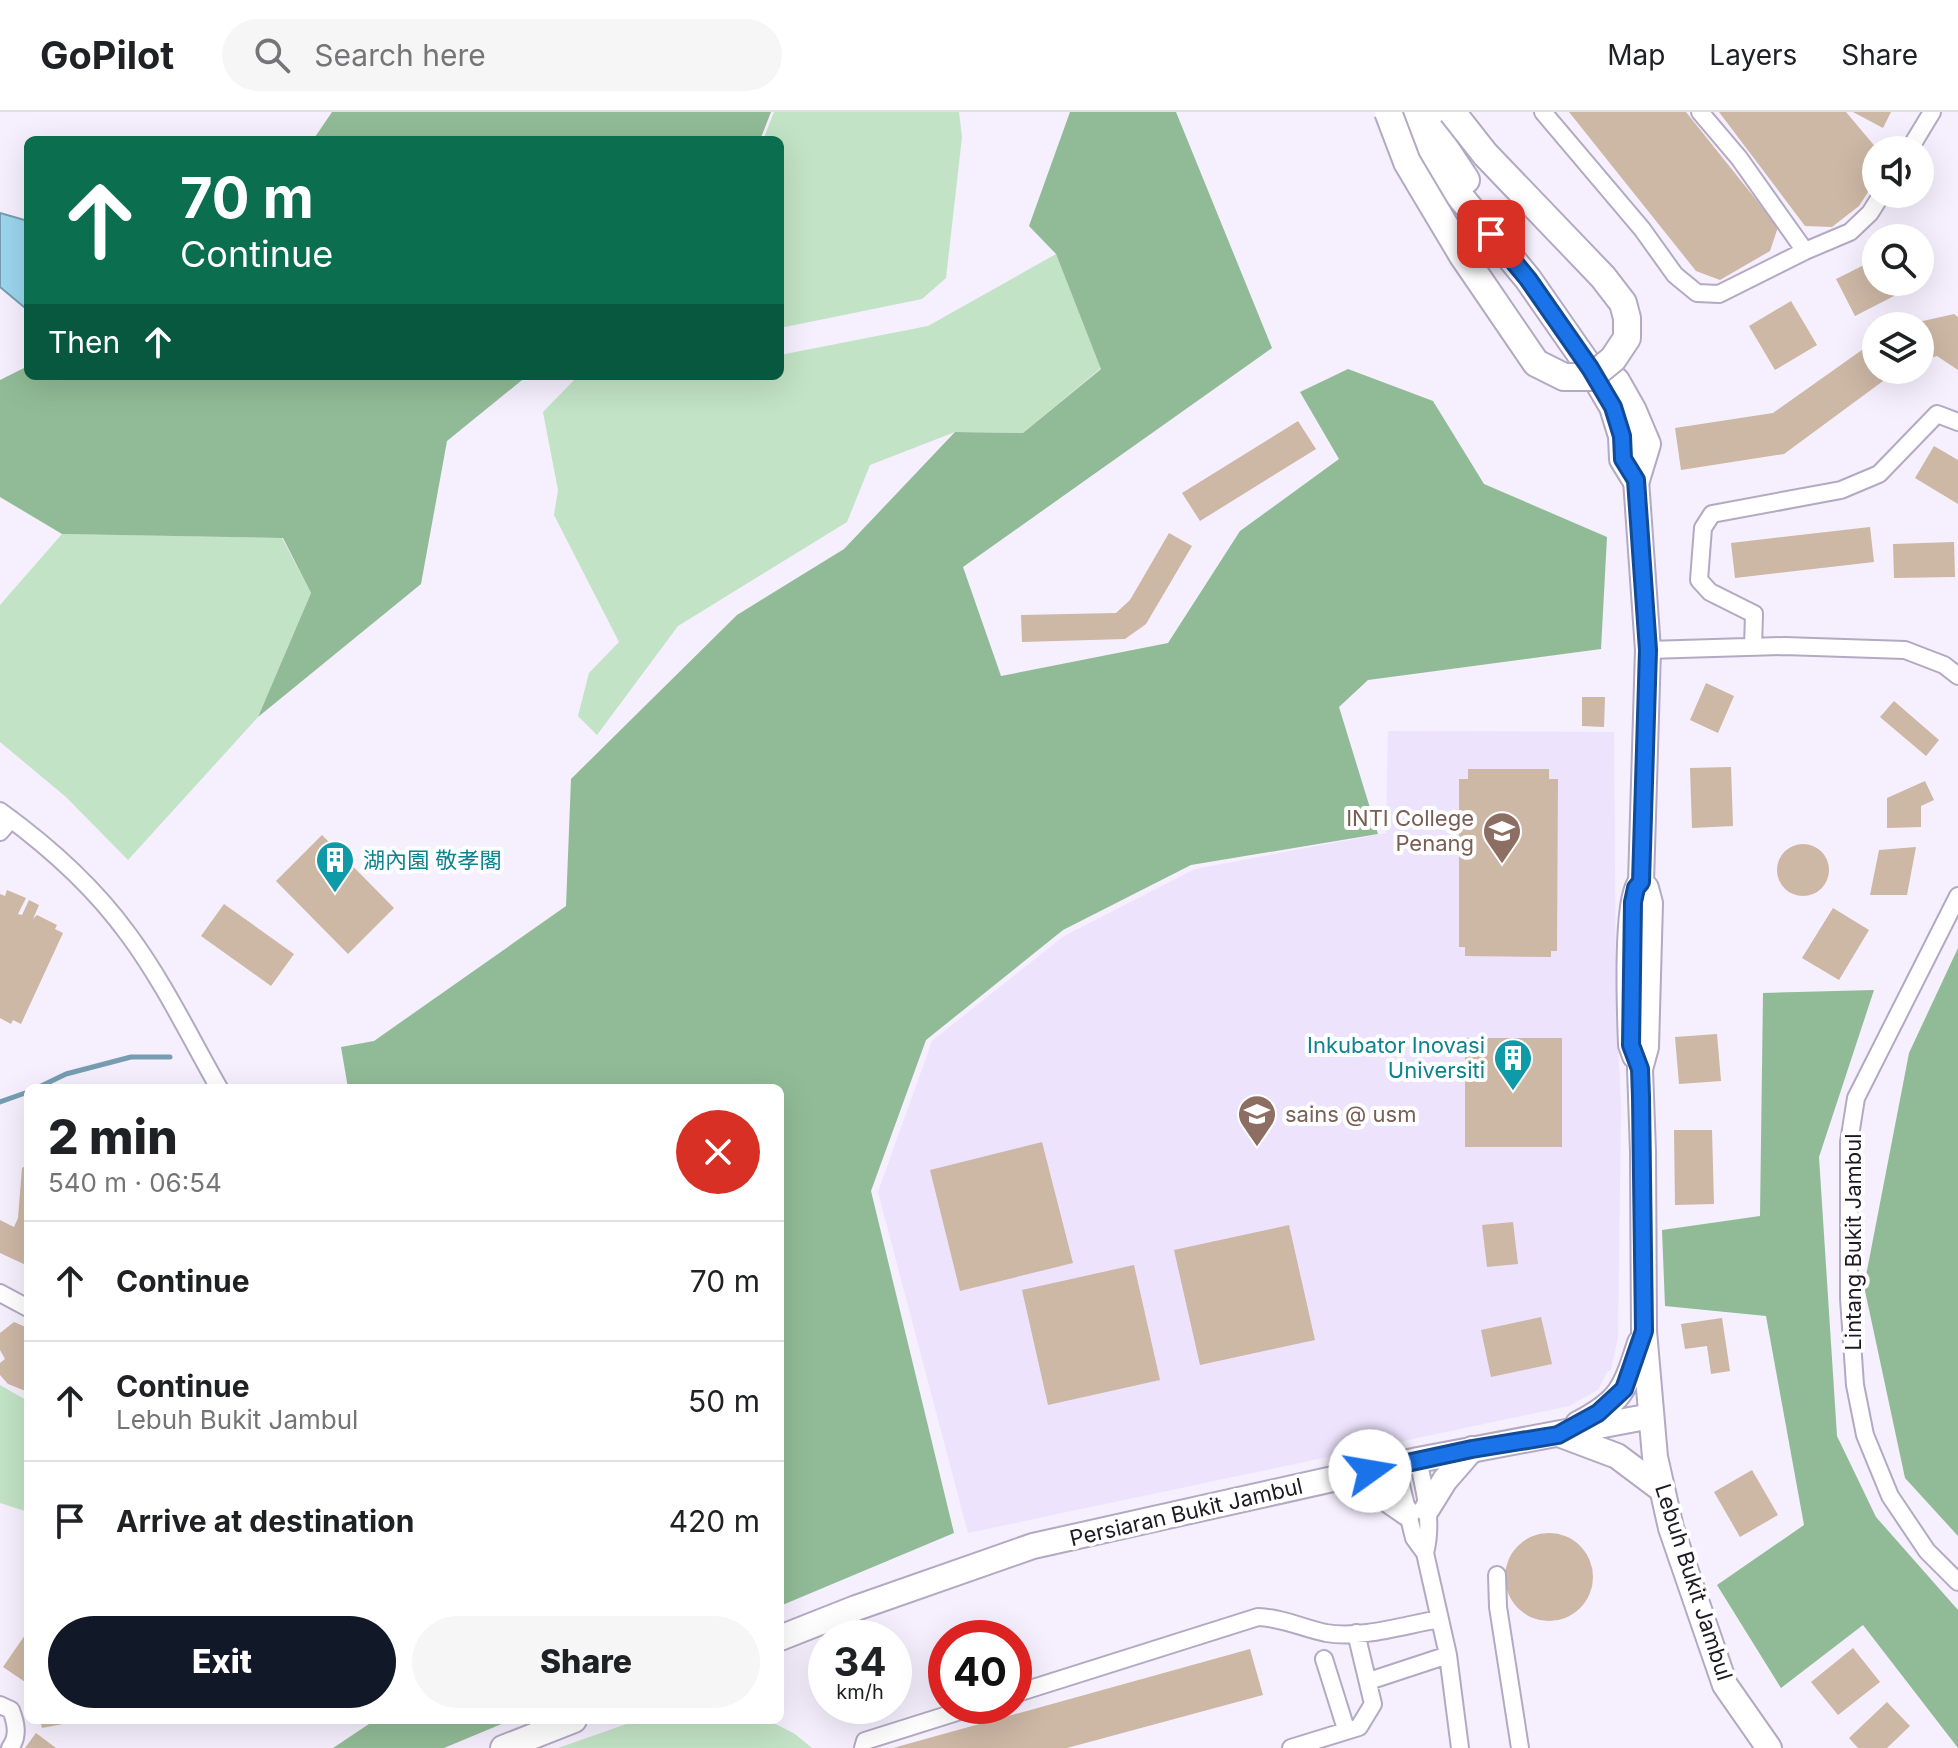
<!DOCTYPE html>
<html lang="en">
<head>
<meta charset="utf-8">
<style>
	:root { --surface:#fff; --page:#f6f6f6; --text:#202124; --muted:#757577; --line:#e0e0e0; --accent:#111827 }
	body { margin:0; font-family:Inter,"Noto Sans SC",sans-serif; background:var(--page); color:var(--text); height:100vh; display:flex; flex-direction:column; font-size:30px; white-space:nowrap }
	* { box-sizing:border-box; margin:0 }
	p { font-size:26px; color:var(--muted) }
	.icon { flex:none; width:44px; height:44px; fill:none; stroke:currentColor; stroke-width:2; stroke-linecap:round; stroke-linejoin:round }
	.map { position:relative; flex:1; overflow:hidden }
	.details { position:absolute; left:24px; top:972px; width:760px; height:640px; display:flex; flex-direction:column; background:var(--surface); border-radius:12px; box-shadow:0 8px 32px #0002 }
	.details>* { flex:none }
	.guide { position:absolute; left:24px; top:24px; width:760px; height:244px; border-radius:12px; box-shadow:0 8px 32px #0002; background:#0b6e4f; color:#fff; overflow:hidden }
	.fabs { position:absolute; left:1862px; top:24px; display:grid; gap:16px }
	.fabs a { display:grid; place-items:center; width:72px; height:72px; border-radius:50%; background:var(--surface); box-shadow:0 8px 32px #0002; font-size:40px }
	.speed { position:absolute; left:808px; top:1508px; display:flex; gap:16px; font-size:40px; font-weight:700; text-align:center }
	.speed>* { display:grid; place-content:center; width:104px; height:104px; border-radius:50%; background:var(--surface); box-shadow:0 8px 32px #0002; line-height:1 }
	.speed small { font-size:20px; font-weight:400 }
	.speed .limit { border:12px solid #d22; background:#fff; color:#111 }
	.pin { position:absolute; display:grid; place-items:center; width:68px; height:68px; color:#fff; margin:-34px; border-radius:16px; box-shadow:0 4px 12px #0006 }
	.me { position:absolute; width:88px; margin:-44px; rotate:77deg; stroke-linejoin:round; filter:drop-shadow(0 0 6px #0008) }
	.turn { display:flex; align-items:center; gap:28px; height:168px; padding:0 24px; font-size:36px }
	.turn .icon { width:104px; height:104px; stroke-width:2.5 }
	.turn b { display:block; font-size:56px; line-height:68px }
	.then { display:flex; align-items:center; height:76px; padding:0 24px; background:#0003; gap:16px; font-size:30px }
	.round { display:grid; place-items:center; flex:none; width:84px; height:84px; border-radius:42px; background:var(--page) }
	.overview { display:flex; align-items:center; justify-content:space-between; height:136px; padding:0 24px }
	h1 { font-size:48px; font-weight:800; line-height:60px }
	.action { display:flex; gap:16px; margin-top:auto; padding:16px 24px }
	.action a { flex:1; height:92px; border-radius:48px; background:var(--accent); color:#fff; font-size:32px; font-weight:800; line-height:92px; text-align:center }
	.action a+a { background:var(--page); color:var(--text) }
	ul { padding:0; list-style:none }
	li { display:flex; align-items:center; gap:24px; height:120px; padding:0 24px; border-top:2px solid var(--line) }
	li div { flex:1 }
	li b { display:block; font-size:30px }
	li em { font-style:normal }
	header { display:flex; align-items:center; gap:48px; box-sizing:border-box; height:112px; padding:0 40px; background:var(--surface); border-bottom:2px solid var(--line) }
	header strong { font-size:38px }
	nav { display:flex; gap:44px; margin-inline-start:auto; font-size:28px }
	.search { width:560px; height:72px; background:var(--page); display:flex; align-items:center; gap:20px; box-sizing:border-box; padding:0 28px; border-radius:44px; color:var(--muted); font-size:30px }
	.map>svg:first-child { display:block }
	.built { fill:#ede3fd }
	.green { fill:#c2e3c5 }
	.forest { fill:#91bb96 }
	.water { fill:#9bd5ee; stroke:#769db1; stroke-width:2 }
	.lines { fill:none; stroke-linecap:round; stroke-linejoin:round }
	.stream { stroke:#769db1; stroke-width:5 }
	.building { fill:#cdb7a5 }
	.street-casing { stroke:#b3a9c2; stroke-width:20 }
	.secondary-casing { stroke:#b3a9c2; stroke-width:28 }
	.primary-casing { stroke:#b3a9c2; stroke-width:30 }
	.street { stroke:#fff; stroke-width:16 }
	.secondary { stroke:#fff; stroke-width:24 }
	.primary { stroke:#fff; stroke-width:26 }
	.primary-bridge-casing { stroke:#b3a9c2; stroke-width:30; stroke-linecap:butt }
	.primary-bridge { stroke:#fff; stroke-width:26 }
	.route-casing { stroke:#114b97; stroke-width:20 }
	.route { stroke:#1a73e8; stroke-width:14 }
	.labels { text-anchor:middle; stroke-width:8; stroke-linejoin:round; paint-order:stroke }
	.education-label { font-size:22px; fill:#785e54; stroke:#fff; text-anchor:end }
	.culture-label { font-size:22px; fill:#0d838f; stroke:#fff; text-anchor:start }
	.street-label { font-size:22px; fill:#1e1a23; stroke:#fff }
</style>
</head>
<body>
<header>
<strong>GoPilot</strong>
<div class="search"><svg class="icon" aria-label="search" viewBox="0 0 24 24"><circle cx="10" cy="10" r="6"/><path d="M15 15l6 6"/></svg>Search here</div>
<nav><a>Map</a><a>Layers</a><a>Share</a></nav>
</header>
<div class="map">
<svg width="1958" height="1636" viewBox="0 0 1958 1636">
	<rect width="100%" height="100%" fill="#f5effe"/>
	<path class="built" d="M1388,619L1614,620L1616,889L1621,993L1618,1225L1611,1258L1607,1260L1598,1278L1569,1294L968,1421L878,1080L932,929L1064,824L1195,757L1386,721Z"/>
	<path class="green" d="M774,0H959L962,25L946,166L922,187L780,216V28H763Z
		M1056,142L1101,256L1023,321L955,320L870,353L847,410L678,514L597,623L578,604L589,561L619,530L554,403L558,378L543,300L578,264H780V243L928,214Z
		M62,422L282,426L311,481L258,605L128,748L66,685L0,630V493Z
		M0,1273L28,1289V1400L0,1391Z
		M638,1608H768L795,1622L812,1636H558Z"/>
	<path class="forest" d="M332,0H771L760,28H313Z
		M1070,0H1176L1272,236L963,455L1001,564L1168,531L1240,419L1339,347L1300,280L1348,257L1433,289L1484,372L1607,425L1601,537L1368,568L1339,595L1378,722L1191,753L1063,818L926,928L871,1079L954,1421L780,1494V976H348L341,935L374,929L566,794L571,667L737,503L844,437L955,320L1023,321L1101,257L1056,142L1029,114Z
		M28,254V264H527L447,329L421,472L258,605L311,481L283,426L62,422L0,385V268Z
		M1958,836V1424L1905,1366L1864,1174L1909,941Z
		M1874,878L1819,1045L1837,1324L1876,1405L1958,1498V1636L1863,1513L1781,1576L1717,1473L1804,1413L1766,1204L1665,1194L1662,1118L1760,1104L1763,881Z
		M375,1608H511L444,1636H333Z"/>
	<path class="water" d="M0,101L28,109V195H24L0,175Z"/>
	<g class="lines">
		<path class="stream" d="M37,976L66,962L131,945H170
			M0,990L28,980"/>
	</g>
	<path class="building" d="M1569,0H1686L1778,115L1770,139L1720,168L1696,159Z
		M1719,0H1846L1878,38H1876V68L1859,94L1832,115L1805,114Z
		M1853,0H1891L1883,16Z
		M1876,147V170H1887L1894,184L1855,204L1836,167Z
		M1791,189L1817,233L1775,258L1749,214Z
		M1954,202L1958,205V258L1937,244L1920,249V214L1905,213Z
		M1876,228V258H1898L1784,342L1681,358L1675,316L1773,301Z
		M1298,309L1316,337L1200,409L1182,381Z
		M1934,334L1958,348V392L1915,366Z
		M1870,415L1874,450L1735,466L1731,431Z
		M1169,421L1192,434L1146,512L1125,527L1022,530L1021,503L1116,501L1130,488Z
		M1954,430L1955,465L1894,466L1893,432Z
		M1706,571L1734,584L1718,621L1690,608Z
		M1582,585H1605L1604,615L1582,614Z
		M1894,589L1939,628L1926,644L1880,605Z
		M1731,655L1733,714L1692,716L1690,656Z
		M1468,657H1549V667H1558L1557,839H1551V845L1465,844V835H1459V667H1468Z
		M1925,669L1934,688L1921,694V715L1887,716V686Z
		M322,723L394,796L348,842L276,769Z
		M1777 758a26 26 0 1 1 52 0a26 26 0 1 1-52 0Z
		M1916,735L1907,783H1870L1879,738Z
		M7,778L26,786L18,802L22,803L29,788L39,793L33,807L37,803L57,813L55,817L63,821L21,912L13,908L11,912L0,906V782L5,784Z
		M224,792L294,842L271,874L201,824Z
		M1833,796L1869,818L1839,868L1802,846Z
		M1717,922L1721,969L1679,972L1675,925Z
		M1465,926H1562V1035H1465Z
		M1674,1018H1712L1714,1092L1675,1093Z
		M1042,1030L1073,1151L960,1179L930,1058Z
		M28,1052V1154L0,1141V1108L14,1115L18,1106L22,1056Z
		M1513,1110L1518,1152L1487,1155L1482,1113Z
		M1289,1113L1315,1228L1200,1253L1174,1138Z
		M1134,1153L1160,1268L1048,1293L1022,1178Z
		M1541,1205L1552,1252L1491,1265L1481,1218Z
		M1722,1206L1730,1259L1711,1262L1707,1234L1685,1237L1681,1212Z
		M14,1210L28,1216V1280L8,1272L0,1263V1251L5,1247L0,1238V1221Z
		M1752,1358L1778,1403L1740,1425L1714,1380Z
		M1505 1465a44 44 0 1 1 88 0a44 44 0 1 1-88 0Z
		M25,1523L28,1525V1572L3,1555Z
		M1853,1536L1880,1570L1838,1603L1811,1570Z
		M1250,1537L1263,1583L1067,1636H893Z
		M1887,1590L1910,1614L1887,1636H1858L1849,1626Z
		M40,1608H67L68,1611L42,1616Z
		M36,1621L56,1636H25Z"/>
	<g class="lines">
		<g class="street-casing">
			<path id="street" d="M1543,0L1642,117L1675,163L1697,181L1719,182L1805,139L1850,120L1870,101L1882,82
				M1700,0L1739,46L1805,139
				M1909,38L1932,0
				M1753,535L1754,502L1710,480L1699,468L1703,416L1712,402L1841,378L1879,362L1937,302L1958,310
				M1648,538L1784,534L1905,538L1944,553L1958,564
				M0,699C47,733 94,775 128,822C163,869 190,925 219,976
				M0,720L11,707
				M1958,784L1856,986L1849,1030V1186L1855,1273L1865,1323L1890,1384L1927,1439L1958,1470
				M0,1181L28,1196
				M1418,1348C1425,1379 1433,1410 1425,1441
				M1396,1353L1414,1426L1425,1441L1448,1543L1460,1636
				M1497,1463L1498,1495L1520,1636
				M1324,1547L1346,1617
				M1369,1569L1448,1543
				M1014,1582L1258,1505C1283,1506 1302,1516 1326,1521C1362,1527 1404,1513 1440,1507
				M0,1593L11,1598C16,1611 19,1624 10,1636
				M863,1636L865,1629L976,1594
				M1291,1636L1359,1615L1373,1592L1356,1521"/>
		</g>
		<g class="secondary-casing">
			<path id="secondary" d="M1641,770L1646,776L1650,791L1646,935L1640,957L1643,1040L1644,1219L1655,1345L1671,1416L1725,1573L1769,1636
				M1635,944L1631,933C1630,905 1625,786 1641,770L1648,538L1636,368
				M1578,1312C1622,1289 1625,1277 1640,1231
				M1561,1323L1617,1344L1661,1377
				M1344,1365L1381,1383L1407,1401
				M1427,1397L1445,1368L1472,1337
				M780,1526L856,1496L1033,1434L1418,1348L1651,1304
				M503,1636L574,1608"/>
		</g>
		<g class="primary-casing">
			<path id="primary" d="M1401,0L1421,37L1528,167L1590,256L1613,295L1622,324L1623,347L1636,368
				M1427,0L1439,27L1466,68
				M1616,269L1633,299L1647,332L1636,368"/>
		</g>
		<use href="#street" class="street"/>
		<use href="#secondary" class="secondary"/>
		<use href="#primary" class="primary"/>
		<g class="primary-bridge-casing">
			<path id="primary-bridge" d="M1388,0L1407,50L1423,77L1463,144L1536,251L1564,265H1591L1613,247L1627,226V206L1623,191L1603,165L1485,42L1452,0"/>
		</g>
		<use href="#primary-bridge" class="primary-bridge"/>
	</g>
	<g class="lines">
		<g class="route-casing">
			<path id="route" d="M1370,1359L1472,1337L1558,1323L1598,1301L1624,1277L1644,1219L1641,985L1640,957L1631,933L1633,790L1636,776L1641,770L1648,538L1636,368L1623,347L1622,324L1613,295L1590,256L1528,167L1491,122"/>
		</g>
		<use href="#route" class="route"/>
	</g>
	<defs>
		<g id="university-pin" transform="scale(2)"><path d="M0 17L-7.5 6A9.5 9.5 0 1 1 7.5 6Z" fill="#8d6e63" stroke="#fff"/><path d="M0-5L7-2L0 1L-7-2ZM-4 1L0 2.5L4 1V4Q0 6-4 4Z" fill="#fff"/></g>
		<g id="building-pin" transform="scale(2)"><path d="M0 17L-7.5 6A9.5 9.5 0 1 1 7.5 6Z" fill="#0f9aa8" stroke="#fff"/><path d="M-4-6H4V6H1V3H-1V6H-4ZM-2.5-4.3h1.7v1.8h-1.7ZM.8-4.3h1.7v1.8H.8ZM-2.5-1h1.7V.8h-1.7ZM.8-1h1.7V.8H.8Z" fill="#fff"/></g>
	</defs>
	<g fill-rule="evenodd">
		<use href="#university-pin" x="1502" y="719"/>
		<use href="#building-pin" x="335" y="748"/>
		<use href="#building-pin" x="1513" y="946"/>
		<use href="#university-pin" x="1257" y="1002"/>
	</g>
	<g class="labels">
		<g class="education-label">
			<text x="1474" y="714">INTI College<tspan x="1474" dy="25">Penang</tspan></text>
			<text x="1285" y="1010" text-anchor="start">sains @ usm</text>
		</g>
		<g class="culture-label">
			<text x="363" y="756">湖內園 敬孝閣</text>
			<text x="1485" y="941" text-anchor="end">Inkubator Inovasi<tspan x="1485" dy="25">Universiti</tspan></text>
		</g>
		<g class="street-label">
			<text transform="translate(1853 1130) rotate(-90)" y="8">Lintang Bukit Jambul</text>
			<text transform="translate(1186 1400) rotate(-13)" y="8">Persiaran Bukit Jambul</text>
			<text transform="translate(1694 1470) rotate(72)" y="8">Lebuh Bukit Jambul</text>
		</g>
	</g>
</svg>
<div class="fabs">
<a><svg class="icon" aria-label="sound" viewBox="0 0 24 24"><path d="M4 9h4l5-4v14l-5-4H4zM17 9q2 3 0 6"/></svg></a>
<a><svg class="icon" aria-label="search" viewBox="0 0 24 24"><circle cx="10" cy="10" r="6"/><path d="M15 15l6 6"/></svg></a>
<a><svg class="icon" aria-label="layers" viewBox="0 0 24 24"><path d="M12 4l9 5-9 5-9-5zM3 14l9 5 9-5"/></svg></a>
</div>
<div class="speed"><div>34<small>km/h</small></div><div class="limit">40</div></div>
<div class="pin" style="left:1491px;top:122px;background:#d93025"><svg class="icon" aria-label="arrive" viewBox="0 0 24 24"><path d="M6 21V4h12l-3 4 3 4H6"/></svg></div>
<svg class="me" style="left:1370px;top:1359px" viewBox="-20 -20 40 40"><circle r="19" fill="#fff"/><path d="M0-13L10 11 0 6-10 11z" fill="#1a73e8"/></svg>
<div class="guide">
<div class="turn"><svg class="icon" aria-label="ahead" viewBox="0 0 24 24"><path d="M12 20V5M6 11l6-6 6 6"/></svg><div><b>70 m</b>Continue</div></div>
<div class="then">Then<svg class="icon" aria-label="ahead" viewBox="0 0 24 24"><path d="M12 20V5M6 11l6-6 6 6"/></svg></div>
</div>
<section class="details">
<div class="overview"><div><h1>2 min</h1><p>540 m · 06:54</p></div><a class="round" style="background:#d93025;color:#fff"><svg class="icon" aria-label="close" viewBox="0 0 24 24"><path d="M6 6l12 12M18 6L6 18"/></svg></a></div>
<ul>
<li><svg class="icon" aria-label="ahead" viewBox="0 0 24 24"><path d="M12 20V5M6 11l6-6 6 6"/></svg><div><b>Continue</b></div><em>70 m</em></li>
<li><svg class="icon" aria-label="ahead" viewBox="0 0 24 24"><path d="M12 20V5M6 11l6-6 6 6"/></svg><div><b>Continue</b><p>Lebuh Bukit Jambul</p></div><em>50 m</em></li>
<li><svg class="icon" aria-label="arrive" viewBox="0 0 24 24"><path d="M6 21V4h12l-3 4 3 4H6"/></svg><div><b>Arrive at destination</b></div><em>420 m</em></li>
</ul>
<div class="action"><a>Exit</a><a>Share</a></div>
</section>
</div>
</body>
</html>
